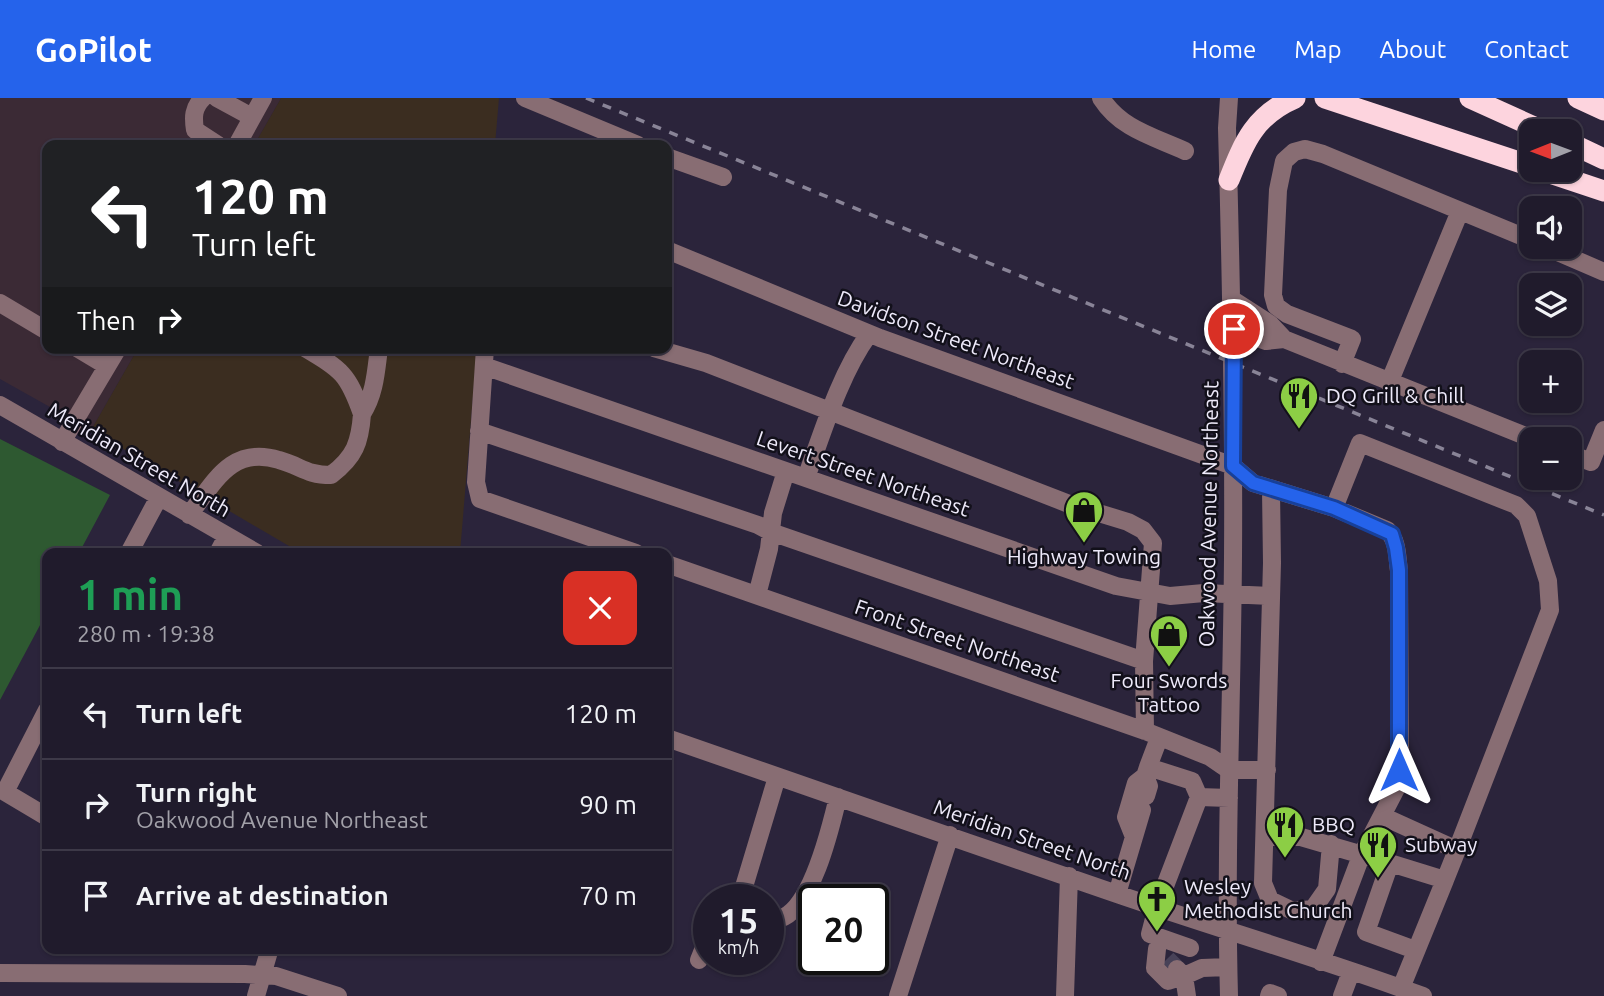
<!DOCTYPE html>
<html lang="en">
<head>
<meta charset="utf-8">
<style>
	:root { --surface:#201b2c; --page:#282434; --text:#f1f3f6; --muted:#a2a1a9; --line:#3d3948; --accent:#2563eb }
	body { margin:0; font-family:Ubuntu,sans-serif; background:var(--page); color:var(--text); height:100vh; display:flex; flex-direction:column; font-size:26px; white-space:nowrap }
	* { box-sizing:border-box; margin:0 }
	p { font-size:23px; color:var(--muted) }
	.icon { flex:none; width:38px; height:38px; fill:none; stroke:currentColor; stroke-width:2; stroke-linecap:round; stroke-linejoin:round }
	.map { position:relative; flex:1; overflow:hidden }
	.sheet { position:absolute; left:42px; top:450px; width:630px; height:406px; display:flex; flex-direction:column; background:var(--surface); border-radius:14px; box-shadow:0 2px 5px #0004,0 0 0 2px var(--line) }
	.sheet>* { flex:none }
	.guide { position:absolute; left:42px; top:42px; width:630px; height:214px; border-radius:14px; box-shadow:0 2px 5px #0004,0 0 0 2px var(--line); background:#202124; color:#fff; overflow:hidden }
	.needle { width:46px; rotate:269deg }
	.fabs { position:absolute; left:1519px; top:21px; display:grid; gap:14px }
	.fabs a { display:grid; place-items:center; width:63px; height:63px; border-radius:14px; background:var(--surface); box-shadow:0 2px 5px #0004,0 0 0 2px var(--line); font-size:35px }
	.speed { position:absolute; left:693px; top:786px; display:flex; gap:14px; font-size:35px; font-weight:700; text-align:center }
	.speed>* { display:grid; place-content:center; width:91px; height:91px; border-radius:50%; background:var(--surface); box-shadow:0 2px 5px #0004,0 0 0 2px var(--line); line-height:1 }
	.speed small { font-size:18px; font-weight:400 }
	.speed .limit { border:4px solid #111; border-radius:10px; background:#fff; color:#111 }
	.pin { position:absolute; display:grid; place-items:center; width:60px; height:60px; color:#fff; margin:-30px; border:4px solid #fff; border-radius:50%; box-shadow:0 2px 7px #0007 }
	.me { position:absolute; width:77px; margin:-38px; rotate:0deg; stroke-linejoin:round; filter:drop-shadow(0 0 5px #0008) }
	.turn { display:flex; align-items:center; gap:24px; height:147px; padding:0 35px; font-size:32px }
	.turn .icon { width:91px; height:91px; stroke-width:2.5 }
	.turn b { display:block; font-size:49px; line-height:60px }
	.then { display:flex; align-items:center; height:66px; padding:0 35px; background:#0003; gap:14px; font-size:26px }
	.round { display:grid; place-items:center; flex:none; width:74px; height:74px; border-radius:14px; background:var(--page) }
	.head { display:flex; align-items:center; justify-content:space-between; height:119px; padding:0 35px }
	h1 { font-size:42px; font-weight:700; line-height:52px; color:#1e9e55 }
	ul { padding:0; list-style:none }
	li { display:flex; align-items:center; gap:21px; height:91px; padding:0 35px; border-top:2px solid var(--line) }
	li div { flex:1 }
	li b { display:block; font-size:26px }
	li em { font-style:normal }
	header { display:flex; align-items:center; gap:42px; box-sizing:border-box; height:98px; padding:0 35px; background:var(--accent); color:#fff }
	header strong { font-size:33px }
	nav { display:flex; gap:38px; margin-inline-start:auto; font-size:24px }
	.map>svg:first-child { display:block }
	.industrial { fill:#3b2d20 }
	.education { fill:#3b2a35 }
	.forest { fill:#2e5931 }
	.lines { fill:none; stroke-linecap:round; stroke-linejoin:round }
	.minor-tunnel { stroke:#484258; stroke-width:18; stroke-dasharray:18 9; stroke-linecap:butt }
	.minor { stroke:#886d73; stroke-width:18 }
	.highway { stroke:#fdd4de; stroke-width:21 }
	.rail { stroke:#898497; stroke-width:3.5; stroke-dasharray:9 9; stroke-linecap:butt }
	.route-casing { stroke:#184099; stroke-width:18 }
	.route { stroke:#2563eb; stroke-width:12 }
	.labels { text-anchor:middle; stroke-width:5; stroke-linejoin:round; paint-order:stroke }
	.street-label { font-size:21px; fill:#eeeafa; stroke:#12101a }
	.poi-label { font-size:21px; fill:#eeeafa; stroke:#12101a; text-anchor:start }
</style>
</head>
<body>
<header>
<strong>GoPilot</strong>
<nav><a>Home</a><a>Map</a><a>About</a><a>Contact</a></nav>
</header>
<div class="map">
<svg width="1604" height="898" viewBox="0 0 1604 898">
	<rect width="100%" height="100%" fill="#2b243b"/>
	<path class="industrial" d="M281,0H499L495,47H254Z
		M138,250H477L460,455H301L91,332Z"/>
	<path class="education" d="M0,0H281L254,47H47V250H138L91,332L0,281Z"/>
	<path class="forest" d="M0,341L110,397L79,455H47V514L0,602Z"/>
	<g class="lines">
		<path class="minor-tunnel" d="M1167,861L1177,871"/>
		<path class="minor" d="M203,0C193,10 193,19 195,32L218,47
			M217,0L252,19
			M525,0L638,47
			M1101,0C1121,31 1152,38 1185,53
			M237,47L263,0
			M667,59L723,79
			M1546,149L1604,174
			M667,152L880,240L1233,368L1253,385L1334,410L1387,432C1398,442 1397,459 1399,473L1400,683L1361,758L1321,864
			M1233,202L1270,226L1284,241L1533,341
			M0,205L47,233
			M1233,231L1266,243L1284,241
			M77,250L107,268
			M305,250C342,272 348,276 362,316C375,296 376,273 379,250
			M485,250L476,384L480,401L636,455
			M654,250L706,265L1069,406L1128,424L1143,432L1153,445L1144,563L1145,633
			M1342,266L1352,241L1287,216L1276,208L1273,197L1278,92L1284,63L1294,54L1305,51L1323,56L1531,142
			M484,268L1116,488L1170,498L1204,495L1271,498
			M1389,285L1460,113
			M0,307L257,455
			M479,333L758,427L771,434L1144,563
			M62,344L118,250
			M1570,356L1591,364L1604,332
			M806,380C823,333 840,276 869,236
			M1271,392L1272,465L1263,785L1270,802L1293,813L1313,811L1327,791L1331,746
			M1334,410L1360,345L1516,407L1527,418L1548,483L1550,512L1457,752
			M189,417C214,385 231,347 279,362C301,368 306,377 331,377C355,359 360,344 362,316
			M129,455L159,399
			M218,455L227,438
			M667,466L1145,633L1210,659L1229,672H1267
			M757,497L769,451L773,415L786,373
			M47,612L5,694L47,719
			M667,640C816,693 967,744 1117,796C1219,831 1322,861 1423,898
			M1159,640L1148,669L1192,683L1199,699
			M1145,678L1149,688L1146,698
			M1382,718L1457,752L1445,782
			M1134,739L1142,712
			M1265,739H1301L1390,765
			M1117,796L1134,739L1126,719L1136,685L1145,678L1148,669
			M740,802L777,679
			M768,821C772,821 776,822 779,821C812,812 831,728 838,699
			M1190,850L1150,836L1157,809L1199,699L1229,700
			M1157,851L1155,870L1168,883L1184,878L1177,871
			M699,862L709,837
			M0,875L245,876L276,878L338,898
			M1401,890L1445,782L1390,765L1366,834L1415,852
			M256,898L270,850
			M898,898L950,737
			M1065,898L1069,778
			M1187,898L1184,878L1202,870L1228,869
			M1229,898C1225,752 1232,605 1233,459C1234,316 1231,173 1227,30L1229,0
			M1269,898L1270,895L1278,898
			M1342,898L1351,874"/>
		<path class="highway" d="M1325,0L1531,68
			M1470,0L1543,33
			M1578,0L1604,12
			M1570,45L1604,61
			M1541,72L1604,93
			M1229,82C1244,44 1255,17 1295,0"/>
		<path class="rail" d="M586,0L1604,417"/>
	</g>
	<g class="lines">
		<g class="route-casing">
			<path id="route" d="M1234,231L1233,368L1253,385L1334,410L1392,436L1396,450L1399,472V672"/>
		</g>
		<use href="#route" class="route"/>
	</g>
	<defs>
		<g id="restaurant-pin" transform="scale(2.0125)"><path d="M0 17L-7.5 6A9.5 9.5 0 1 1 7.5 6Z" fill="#8cce45" stroke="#12101a"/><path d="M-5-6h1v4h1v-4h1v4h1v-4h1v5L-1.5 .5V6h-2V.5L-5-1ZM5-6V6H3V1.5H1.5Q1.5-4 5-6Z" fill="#111"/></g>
		<g id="shop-pin" transform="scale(2.0125)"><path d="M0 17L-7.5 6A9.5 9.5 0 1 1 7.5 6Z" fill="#8cce45" stroke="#12101a"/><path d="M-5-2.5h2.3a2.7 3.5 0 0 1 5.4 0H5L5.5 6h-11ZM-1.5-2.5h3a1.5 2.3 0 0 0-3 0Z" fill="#111"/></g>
		<g id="church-pin" transform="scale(2.0125)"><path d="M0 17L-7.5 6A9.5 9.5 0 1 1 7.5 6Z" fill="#8cce45" stroke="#12101a"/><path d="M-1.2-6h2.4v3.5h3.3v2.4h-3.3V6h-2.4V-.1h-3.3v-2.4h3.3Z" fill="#111"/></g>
	</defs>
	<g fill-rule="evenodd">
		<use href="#restaurant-pin" x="1299" y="298"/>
		<use href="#shop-pin" x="1084" y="412"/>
		<use href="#shop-pin" x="1169" y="536"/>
		<use href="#restaurant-pin" x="1285" y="727"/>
		<use href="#restaurant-pin" x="1378" y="747"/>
		<use href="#church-pin" x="1157" y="801"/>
	</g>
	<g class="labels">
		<g class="street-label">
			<text transform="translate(956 242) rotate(20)" y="7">Davidson Street Northeast</text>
			<text transform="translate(139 362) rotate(30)" y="7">Meridian Street North</text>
			<text transform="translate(863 376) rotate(19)" y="7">Levert Street Northeast</text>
			<text transform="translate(1209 416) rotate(-89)" y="7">Oakwood Avenue Northeast</text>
			<text transform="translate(957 543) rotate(19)" y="7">Front Street Northeast</text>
			<text transform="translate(1032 742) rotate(19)" y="7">Meridian Street North</text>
		</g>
		<g class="poi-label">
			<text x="1326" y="305">DQ Grill &amp; Chill</text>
			<text x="1084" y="466" text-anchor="middle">Highway Towing</text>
			<text x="1169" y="590" text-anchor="middle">Four Swords<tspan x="1169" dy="24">Tattoo</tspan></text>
			<text x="1312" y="734">BBQ</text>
			<text x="1405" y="754">Subway</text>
			<text x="1184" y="796">Wesley<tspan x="1184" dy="24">Methodist Church</tspan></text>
		</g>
	</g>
</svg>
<div class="fabs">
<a><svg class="needle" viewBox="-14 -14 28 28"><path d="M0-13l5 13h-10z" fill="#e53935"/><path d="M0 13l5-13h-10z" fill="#a2a1a9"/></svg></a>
<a><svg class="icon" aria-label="sound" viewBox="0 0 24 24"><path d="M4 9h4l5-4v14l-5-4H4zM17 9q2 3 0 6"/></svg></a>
<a><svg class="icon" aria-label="layers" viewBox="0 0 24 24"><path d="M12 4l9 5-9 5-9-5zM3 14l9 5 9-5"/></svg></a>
<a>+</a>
<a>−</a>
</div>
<div class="speed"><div>15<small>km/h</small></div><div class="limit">20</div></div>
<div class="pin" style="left:1234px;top:231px;background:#d93025"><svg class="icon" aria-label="arrive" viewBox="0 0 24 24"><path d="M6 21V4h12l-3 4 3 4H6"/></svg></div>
<svg class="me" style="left:1399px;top:672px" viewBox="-20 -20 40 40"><path d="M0-17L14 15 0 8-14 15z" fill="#2563eb" stroke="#fff" stroke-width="4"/></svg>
<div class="guide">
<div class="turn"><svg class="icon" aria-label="left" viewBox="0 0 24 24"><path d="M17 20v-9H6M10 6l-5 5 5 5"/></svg><div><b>120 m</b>Turn left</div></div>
<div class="then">Then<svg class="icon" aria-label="right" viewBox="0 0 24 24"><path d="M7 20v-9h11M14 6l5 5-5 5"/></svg></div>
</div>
<section class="sheet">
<div class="head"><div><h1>1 min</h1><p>280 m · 19:38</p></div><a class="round" style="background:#d93025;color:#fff"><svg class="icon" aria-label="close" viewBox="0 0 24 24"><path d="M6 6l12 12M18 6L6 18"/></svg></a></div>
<ul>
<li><svg class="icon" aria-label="left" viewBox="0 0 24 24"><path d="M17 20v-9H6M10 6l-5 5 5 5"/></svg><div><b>Turn left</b></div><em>120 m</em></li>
<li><svg class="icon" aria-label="right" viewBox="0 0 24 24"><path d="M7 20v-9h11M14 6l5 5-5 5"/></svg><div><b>Turn right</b><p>Oakwood Avenue Northeast</p></div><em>90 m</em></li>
<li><svg class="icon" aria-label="arrive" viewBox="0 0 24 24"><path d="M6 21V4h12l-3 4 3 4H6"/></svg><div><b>Arrive at destination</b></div><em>70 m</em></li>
</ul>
</section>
</div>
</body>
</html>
